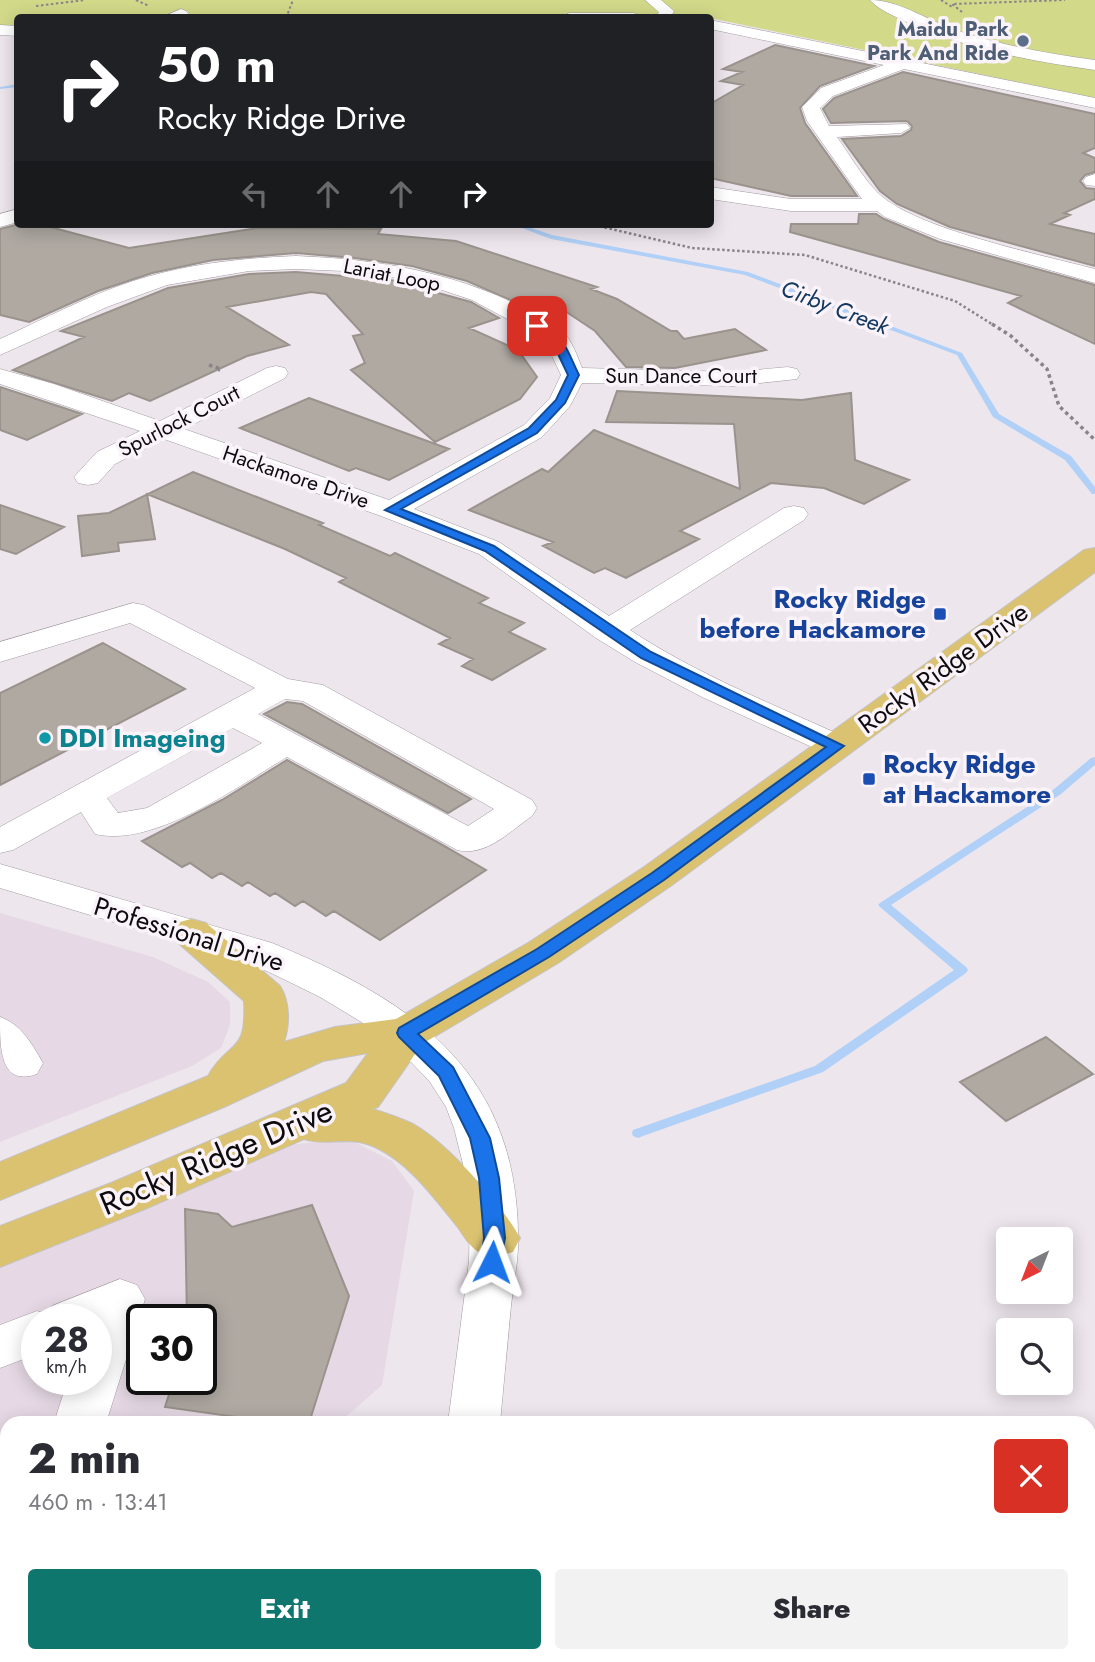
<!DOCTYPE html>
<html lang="en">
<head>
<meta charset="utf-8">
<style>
	:root { --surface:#fff; --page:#f2f2f3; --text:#2b2b33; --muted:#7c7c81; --accent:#0f766e }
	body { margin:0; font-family:Jost,sans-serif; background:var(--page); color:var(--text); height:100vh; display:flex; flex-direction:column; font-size:26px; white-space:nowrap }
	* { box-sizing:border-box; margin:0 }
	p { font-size:23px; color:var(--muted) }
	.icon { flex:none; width:38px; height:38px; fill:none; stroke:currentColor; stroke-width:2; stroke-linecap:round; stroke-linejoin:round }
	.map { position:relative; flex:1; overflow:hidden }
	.side { position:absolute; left:0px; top:1416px; width:1096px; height:247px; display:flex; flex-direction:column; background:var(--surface); border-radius:21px 21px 0 0; box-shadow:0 4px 18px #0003 }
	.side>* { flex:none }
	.hud { position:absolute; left:14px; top:14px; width:700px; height:214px; border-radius:7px; box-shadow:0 4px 18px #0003; background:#202124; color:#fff; overflow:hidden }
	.needle { width:46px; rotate:222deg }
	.fabs { position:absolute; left:996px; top:1227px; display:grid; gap:14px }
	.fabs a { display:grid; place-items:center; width:77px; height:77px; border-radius:7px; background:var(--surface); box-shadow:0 4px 18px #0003; font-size:35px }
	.speed { position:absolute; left:21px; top:1304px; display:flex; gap:14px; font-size:35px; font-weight:700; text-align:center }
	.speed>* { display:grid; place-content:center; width:91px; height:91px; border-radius:50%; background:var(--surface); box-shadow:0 4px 18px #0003; line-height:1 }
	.speed small { font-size:18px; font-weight:400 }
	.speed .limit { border:4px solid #111; border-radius:10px; background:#fff; color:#111 }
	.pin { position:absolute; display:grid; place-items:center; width:60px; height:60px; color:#fff; margin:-30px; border-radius:14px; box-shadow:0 4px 10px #0006 }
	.me { position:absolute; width:77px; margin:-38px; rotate:3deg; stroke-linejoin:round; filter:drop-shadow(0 0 5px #0008) }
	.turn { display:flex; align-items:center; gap:24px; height:147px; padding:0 28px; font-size:32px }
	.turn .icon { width:91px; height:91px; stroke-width:2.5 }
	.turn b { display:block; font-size:49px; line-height:60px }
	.lanes { display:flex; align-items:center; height:66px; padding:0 28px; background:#0003; justify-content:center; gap:35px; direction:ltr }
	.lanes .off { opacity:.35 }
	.round { display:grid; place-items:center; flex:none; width:74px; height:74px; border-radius:7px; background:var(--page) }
	.overview { display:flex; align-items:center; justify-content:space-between; height:119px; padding:0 28px }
	h1 { font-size:42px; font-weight:800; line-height:52px }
	.primary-button { display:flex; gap:14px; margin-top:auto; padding:14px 28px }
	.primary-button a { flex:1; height:80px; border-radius:7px; background:var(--accent); color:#fff; font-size:28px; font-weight:800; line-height:80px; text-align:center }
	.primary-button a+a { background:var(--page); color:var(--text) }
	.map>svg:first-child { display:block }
	.built { fill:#e6d9e5; fill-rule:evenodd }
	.green { fill:#d2d989 }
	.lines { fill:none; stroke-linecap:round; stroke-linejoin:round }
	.stream { fill:#b0d0f7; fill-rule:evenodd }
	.building { fill:#afa9a2; stroke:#9a938d; stroke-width:2 }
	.minor-casing { stroke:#a29ba1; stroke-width:1 }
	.major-casing { stroke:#c5c4c5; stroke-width:2 }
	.path-far2 { stroke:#898489; stroke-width:2; stroke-dasharray:2.5 2.5; stroke-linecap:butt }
	.path-far1 { stroke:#898489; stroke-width:2.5; stroke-dasharray:2.5 2.5; stroke-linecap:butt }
	.path { stroke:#898489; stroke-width:3.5; stroke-dasharray:3.5 3.5; stroke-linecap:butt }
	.minor { fill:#fff; fill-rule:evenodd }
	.major { fill:#dac270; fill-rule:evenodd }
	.route { fill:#1a73e8; stroke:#114b97; stroke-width:2 }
	.service-dot { fill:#5c6f8a; stroke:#fbf3fa; stroke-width:2.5 }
	.transit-dot { fill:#1a4fb4; stroke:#fbf3fa; stroke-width:2.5 }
	.culture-dot { fill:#0f9aa8; stroke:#fbf3fa; stroke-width:2.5 }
	.labels { text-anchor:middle; stroke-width:7; stroke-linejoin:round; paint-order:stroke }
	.far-service-label { font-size:21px; font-weight:bold; fill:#4e5e75; stroke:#fbf3fa; text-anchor:end }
	.far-street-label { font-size:21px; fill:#0e0b0e; stroke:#fbf3fa }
	.far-water-label { font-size:23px; font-style:italic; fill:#133860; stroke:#fbf3fa }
	.transit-label { font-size:26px; font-weight:bold; fill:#164399; stroke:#fbf3fa; text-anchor:end }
	.street-label { font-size:26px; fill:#0e0b0e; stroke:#fbf3fa }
	.culture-label { font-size:26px; font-weight:bold; fill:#0d838f; stroke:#fbf3fa; text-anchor:start }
	.near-street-label { font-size:32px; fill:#0e0b0e; stroke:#fbf3fa }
</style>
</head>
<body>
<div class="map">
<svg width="1095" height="1662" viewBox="0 0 1095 1662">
	<rect width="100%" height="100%" fill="#ede6ed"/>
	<path class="built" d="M0,913L153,957L208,982L230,1002V1025L221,1048L192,1066L0,1142Z
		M348,1139L392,1161L414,1191L382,1385L339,1423H7V1656H75L67,1662H0V1263L278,1146ZM37,1320H96V1379H37ZM142,1320H201V1379H142Z"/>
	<path class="green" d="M0,0H1095V98L710,18L597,13L492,18H18L17,27L0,25Z"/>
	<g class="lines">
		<path class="stream" d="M18,84V87L0,89V87Z
			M511,224H520L552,235L748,272L962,353L999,414L1071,456L1095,487V494H1092L1065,460L993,417L957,355L745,275L551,239Z
			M1095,757V765L1061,794L891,905L966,967L968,970L966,973L823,1072L643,1136L638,1138L633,1136L632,1133L633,1130L815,1066L954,970L880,907L878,905L880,903L1053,790L1091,758Z"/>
	</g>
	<path class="building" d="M775,45L874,66L820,86L800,108L805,123L857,196H791L710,178V104L743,85L721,81L742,72L723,69Z
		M903,72L1095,114V148L1083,153L1095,158V172L1085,175L1080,181L1086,188L1095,189V199L1064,213L1070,215L1050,224L1095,234V266L950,227L897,204L880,191L842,139L901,136L911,130L912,126L907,121L831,123L823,109L834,98Z
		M859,214H876L884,219L939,242L1095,285V344L1008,303L1021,296L790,232L791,224H858Z
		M19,224H39L129,248L258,228L381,229L378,234L456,241L597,287L591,289L617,299L671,331H677L684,339L735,329L766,350L675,368L626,367L595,331L550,301L529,308L467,281L412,266L355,258L296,253L213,260L152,273L98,291L29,322L0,315V229Z
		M296,272L391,280L471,302L499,318L469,328L518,350L537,377L520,399L435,442L351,370L365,363L353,336L363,334L326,294L311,292L227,307L289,345L247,356L150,401L129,393L112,401L13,370L84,337L61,331L168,288L249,274Z
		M0,387L82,414L27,440L0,430Z
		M617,391L802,400L851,393L855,460L909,480L864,504L824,488L771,483L680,531L699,539L626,578L605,568L594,573L543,546L553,542L469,510L542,469L548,472L594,430L740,489L734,424L606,422Z
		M309,398L449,449L389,480L356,468L349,471L240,428Z
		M193,472L323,523L319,525L390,556L395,553L488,598L479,603L524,623L509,632L545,649L492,680L462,666L473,659L439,644L450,638L339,582L346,578L285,549L147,494L155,539L118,543L119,551L82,556L78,516L109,513Z
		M0,505L64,527L16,554L0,549Z
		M103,643L185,689L0,785V693Z
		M287,702L302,704L471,799L448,813L264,714Z
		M287,760L439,843L486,870L380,940L334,911L326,916L303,901L295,906L275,893L270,896L248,882L242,886L221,873L212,878L190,863L182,867L142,841L222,800Z
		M1046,1037L1093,1074L1006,1121L960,1082Z
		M312,1205L349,1296L309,1423H279L165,1407L174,1379H201V1320H187L185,1209L218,1214L232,1227Z"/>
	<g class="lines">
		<g class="minor-casing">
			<path id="minor" d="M645,0H661L674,11L670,18H655L659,12Z
				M870,0C901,0 931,23 961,32C1005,46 1050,54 1095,60V70C1031,61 966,49 907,22C894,16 879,10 870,0Z
				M181,9L186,11L189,14L186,17L160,18Z
				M569,13H634L641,18H562Z
				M710,20L1095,98V108L904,69L833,96L820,108L829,126L907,124L910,128L901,133L837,137C850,155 862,177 878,193C915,229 1042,255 1095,269V283L940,239L885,217L877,211H791L710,199V187L791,199H862L807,121L802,107L821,88L884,65L710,29Z
				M0,25L18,26V36L0,35Z
				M1095,174V186L1086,185L1083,181L1086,177Z
				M18,209V222L0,227V214Z
				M296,256C375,259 449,271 520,306C533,313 551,319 562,330C572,341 577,355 582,368L733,372L788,367L797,369L800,374L797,379L733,386L582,383L570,406L542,437L414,509L499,542L609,616L784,508L794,506L804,508L808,514L804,520L630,630C698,675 775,705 849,739L854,746L849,753L837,756L825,753L702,697L635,662L596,638L479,554L381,516L164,439L115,464L98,483L88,485L78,483L74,477L97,452L140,431L0,384V369L54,384L160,421L267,368L276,366L285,368L288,373L285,378L184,429L389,500L524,425L550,398L561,375L544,339L472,300L430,286L391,277L344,271L296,269L249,271L167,285L107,307L0,355V339C44,319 87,296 133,281C186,264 241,258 296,256Z
				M133,603L144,605L288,679L323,685L532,800L537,808L532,816C509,832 486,857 457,850L287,757C238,786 154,848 95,834L81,812L13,850L0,853V827L255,688L130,623L0,662V642ZM285,699L303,701L494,809L468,826L258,714ZM233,728L262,743L147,808L118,813L107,798Z
				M0,864L272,943C418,1003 522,1075 518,1249C517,1268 513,1287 511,1306C507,1345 504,1384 500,1423H448L469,1261L470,1216L465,1172L454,1128L446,1107L430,1082L411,1062L368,1026L320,997L269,972L244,961L0,888Z
				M0,1017C21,1024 32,1044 43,1063L37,1074C0,1087 0,1049 0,1017Z
				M120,1279L137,1285L145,1299L106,1423H54L68,1379H96V1320H37V1354L0,1368V1325L37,1311L48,1315L52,1306Z
				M0,1455L7,1458V1509L0,1506Z
				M420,1656H478L477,1662H419Z"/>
		</g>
		<g class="major-casing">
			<path id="major" d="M1095,548V572L672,885L558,963L422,1044L378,1107L372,1109C386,1113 400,1118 413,1124C447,1143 502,1204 520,1238L513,1252C501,1256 488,1260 477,1251C469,1246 463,1234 457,1226C434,1198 410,1164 377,1148C348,1134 329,1147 304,1139L145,1209L0,1267V1226L111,1183L346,1083L368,1053L323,1061L224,1107L0,1200V1162L208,1076C229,1039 247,1056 244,1001L176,941L170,932L176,923L191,919L206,923L280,986C290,1002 290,1024 284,1042L335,1027L396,1019L528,943L644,867L1084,550Z"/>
		</g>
		<path class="path-far2" d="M136,0L149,6
			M941,0L952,7
			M36,6L85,0
			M962,12L952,4L1065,0
			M286,18L293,0"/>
		<path class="path-far1" d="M590,224L692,248L805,255L955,301L995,326"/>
		<path class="path" d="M992,324L1011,336L1047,369L1059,406L1095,440
			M209,365L221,369L218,370"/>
		<use href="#minor" class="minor"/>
		<use href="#major" class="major"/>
	</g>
	<path class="route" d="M534,323C560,321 569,356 579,375L565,403L537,433L401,509L494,546L651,652L844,746L664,880L549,957L418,1034L453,1067L490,1138L499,1178L505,1238L499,1268L492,1270L484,1268L481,1262L484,1238L479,1178L470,1138L439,1076L399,1037L397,1033L399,1028L537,949L652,873L826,747L641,658L485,551L385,510L529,428L556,400L568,375L550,337L534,328Z"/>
	<circle class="service-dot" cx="1023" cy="41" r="7"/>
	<g class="transit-dot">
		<rect x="933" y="607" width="14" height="14" rx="3.5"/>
		<rect x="862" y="772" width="14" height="14" rx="3.5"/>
	</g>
	<circle class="culture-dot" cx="45" cy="738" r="7"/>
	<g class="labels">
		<g class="far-service-label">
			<text x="1009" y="36">Maidu Park<tspan x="1009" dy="24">Park And Ride</tspan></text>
		</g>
		<g class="far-street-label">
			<text transform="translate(392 275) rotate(11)" y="7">Lariat Loop</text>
			<text x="681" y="383">Sun Dance Court</text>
			<text transform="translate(179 421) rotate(-27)" y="7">Spurlock Court</text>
			<text transform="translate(296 477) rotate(19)" y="7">Hackamore Drive</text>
		</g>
		<g class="far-water-label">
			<text transform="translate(835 307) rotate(21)" y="8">Cirby Creek</text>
		</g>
		<g class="transit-label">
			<text x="926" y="608">Rocky Ridge<tspan x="926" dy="30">before Hackamore</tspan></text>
			<text x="883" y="773" text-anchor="start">Rocky Ridge<tspan x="883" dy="30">at Hackamore</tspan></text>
		</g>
		<g class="street-label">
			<text transform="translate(943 668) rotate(-36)" y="9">Rocky Ridge Drive</text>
			<text transform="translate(189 934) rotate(17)" y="9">Professional Drive</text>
		</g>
		<g class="culture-label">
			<text x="59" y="747">DDI Imageing</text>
		</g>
		<g class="near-street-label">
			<text transform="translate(216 1157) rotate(-23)" y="11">Rocky Ridge Drive</text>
		</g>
	</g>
</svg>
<div class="fabs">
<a><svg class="needle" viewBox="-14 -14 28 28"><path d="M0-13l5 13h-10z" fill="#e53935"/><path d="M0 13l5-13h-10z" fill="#7c7c81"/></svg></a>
<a><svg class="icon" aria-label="search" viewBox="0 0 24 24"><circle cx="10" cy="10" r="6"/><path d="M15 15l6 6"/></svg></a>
</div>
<div class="speed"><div>28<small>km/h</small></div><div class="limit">30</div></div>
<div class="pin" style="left:537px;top:326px;background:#d93025"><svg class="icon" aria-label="arrive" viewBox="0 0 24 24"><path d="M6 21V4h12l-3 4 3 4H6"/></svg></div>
<svg class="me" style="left:492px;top:1262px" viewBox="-20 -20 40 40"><path d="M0-17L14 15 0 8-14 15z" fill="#1a73e8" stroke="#fff" stroke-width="4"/></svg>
<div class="hud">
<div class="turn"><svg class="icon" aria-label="right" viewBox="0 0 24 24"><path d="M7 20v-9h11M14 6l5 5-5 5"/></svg><div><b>50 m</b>Rocky Ridge Drive</div></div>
<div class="lanes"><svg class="icon off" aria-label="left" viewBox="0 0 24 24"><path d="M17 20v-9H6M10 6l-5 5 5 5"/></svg><svg class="icon off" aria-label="ahead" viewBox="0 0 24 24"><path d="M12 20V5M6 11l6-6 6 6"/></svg><svg class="icon off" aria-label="ahead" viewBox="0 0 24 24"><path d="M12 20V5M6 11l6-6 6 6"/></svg><svg class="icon" aria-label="right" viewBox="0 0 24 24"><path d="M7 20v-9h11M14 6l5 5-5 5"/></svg></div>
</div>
<section class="side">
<div class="overview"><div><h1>2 min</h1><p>460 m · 13:41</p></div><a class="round" style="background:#d93025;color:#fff"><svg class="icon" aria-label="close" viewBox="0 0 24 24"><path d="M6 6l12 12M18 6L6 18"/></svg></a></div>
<div class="primary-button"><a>Exit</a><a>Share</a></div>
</section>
</div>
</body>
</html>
